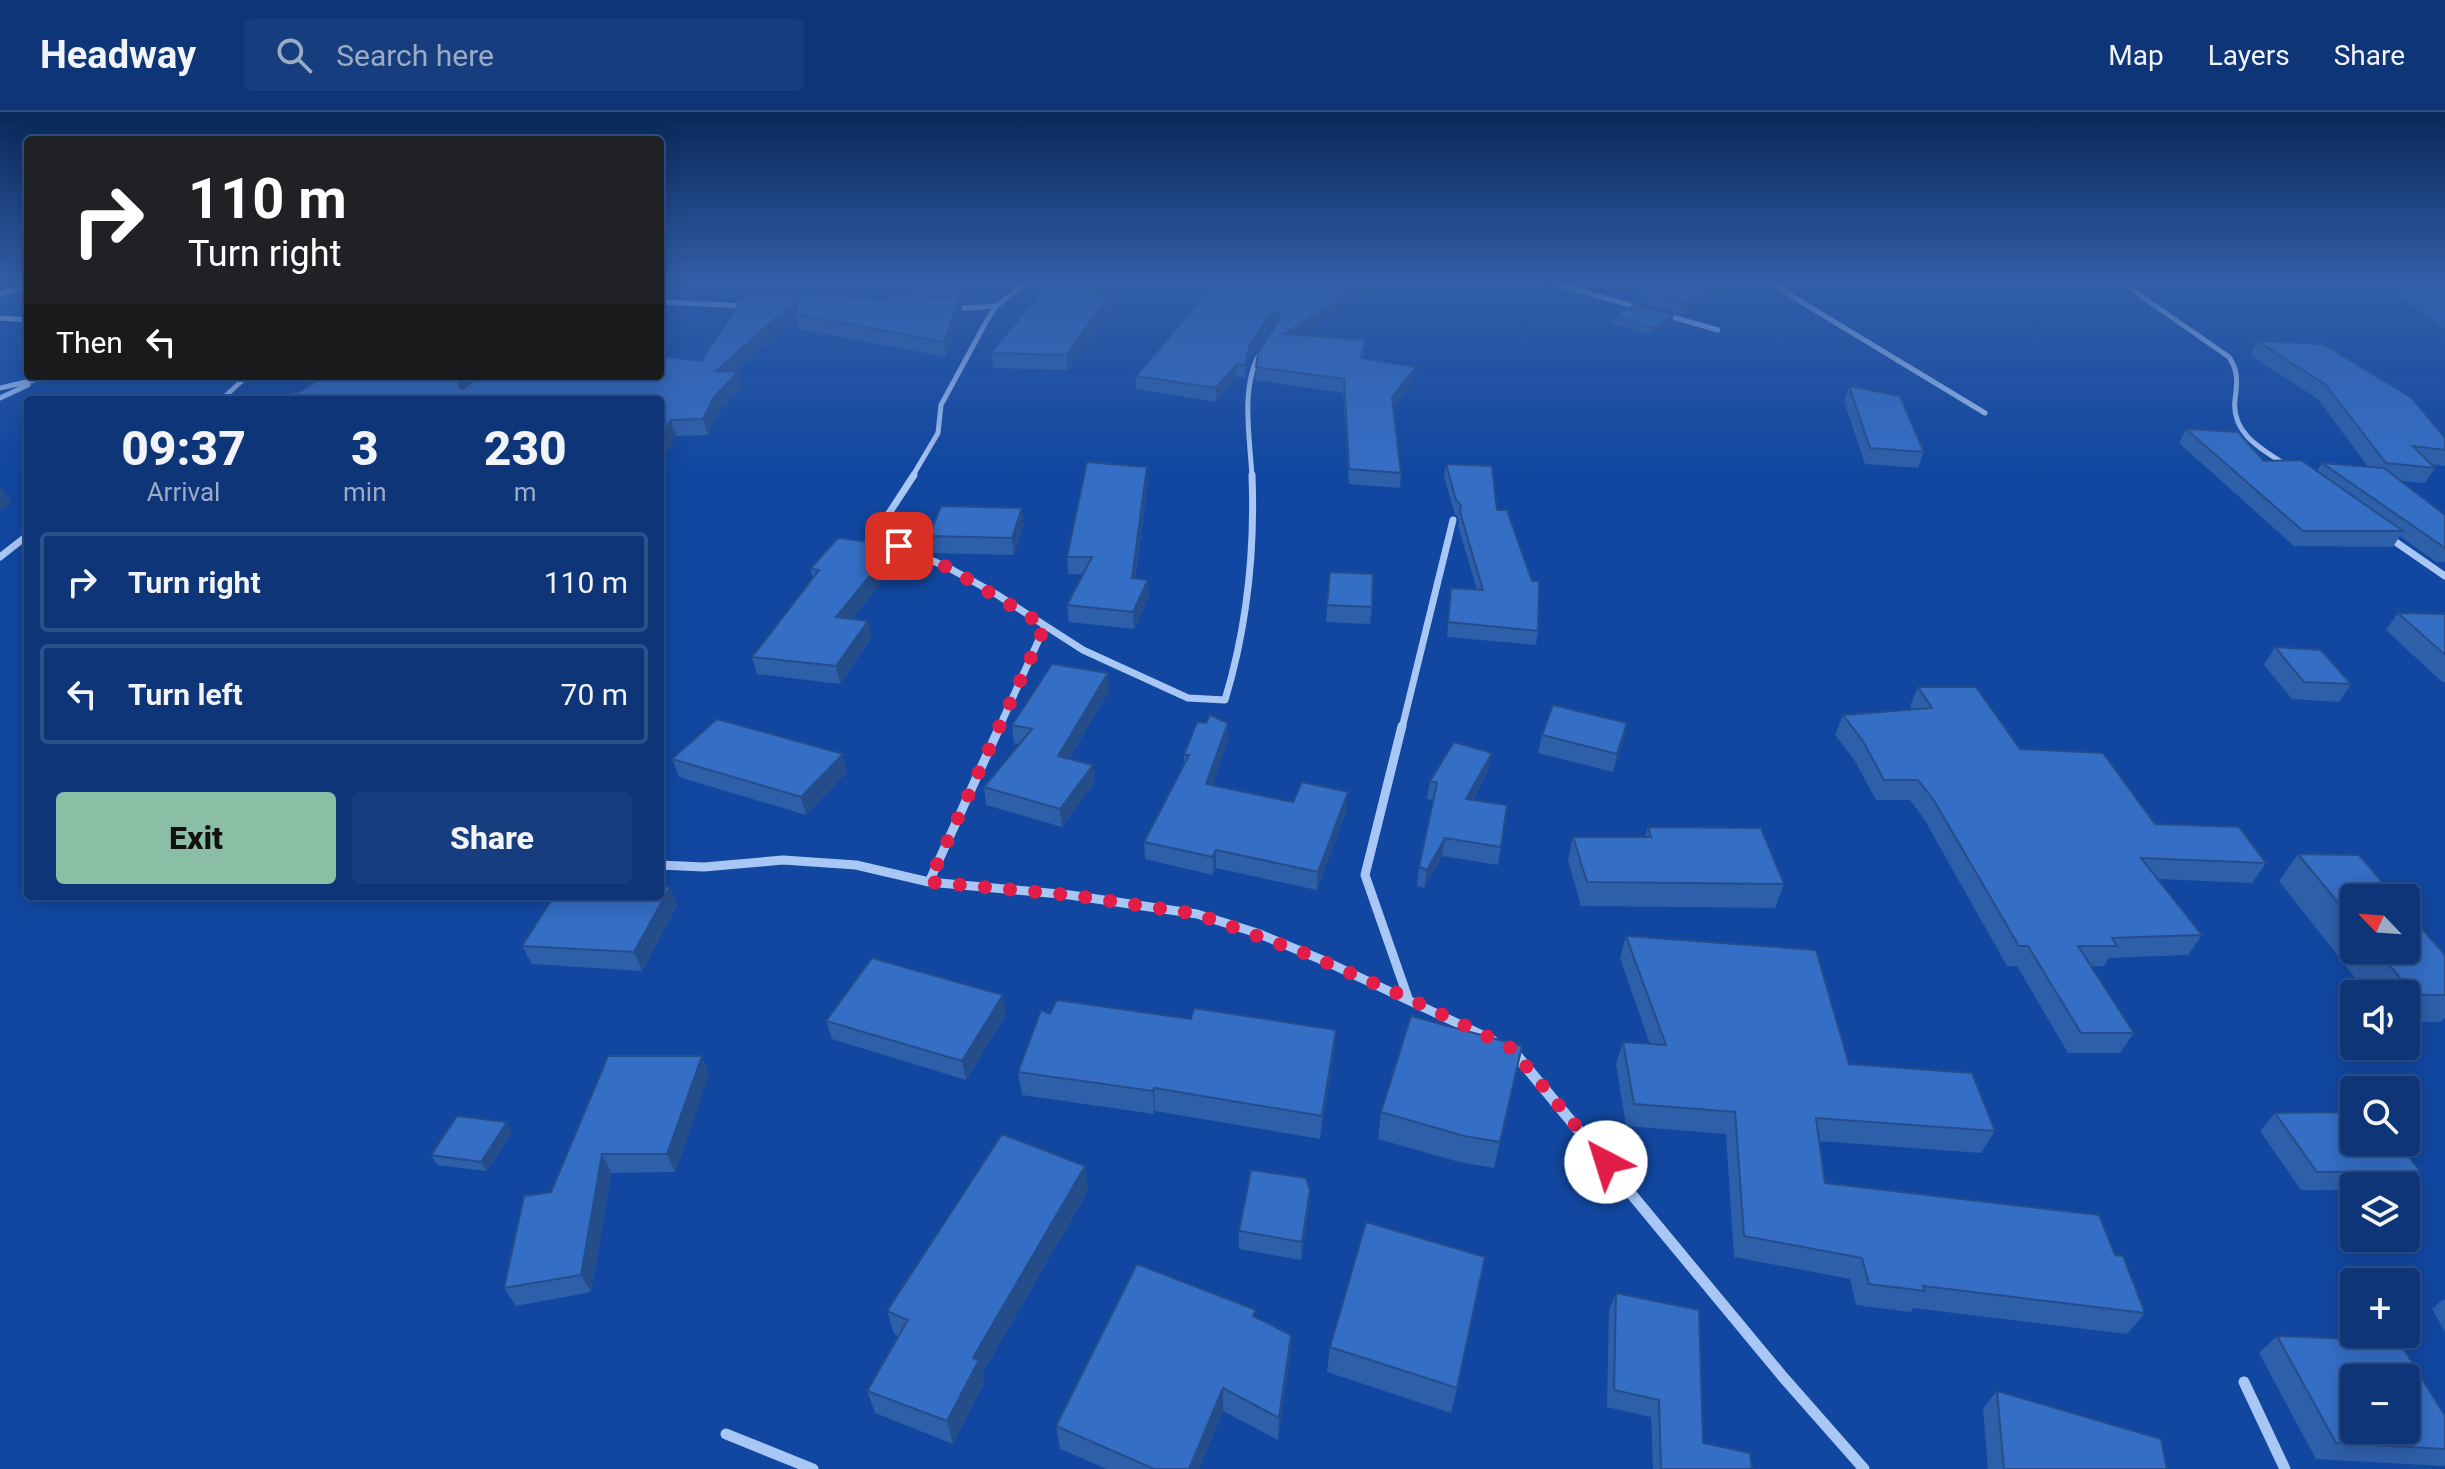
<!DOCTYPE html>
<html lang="en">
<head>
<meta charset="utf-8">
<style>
	:root { --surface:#0d3578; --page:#163d7d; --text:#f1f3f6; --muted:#9aabc6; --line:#2d508a; --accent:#8abfa5 }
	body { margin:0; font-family:Roboto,sans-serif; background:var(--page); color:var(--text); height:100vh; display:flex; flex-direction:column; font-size:30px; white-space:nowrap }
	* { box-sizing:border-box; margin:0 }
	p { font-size:26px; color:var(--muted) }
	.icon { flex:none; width:44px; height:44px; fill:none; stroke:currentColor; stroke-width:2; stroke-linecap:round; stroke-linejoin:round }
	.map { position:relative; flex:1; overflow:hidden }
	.details { position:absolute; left:24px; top:284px; width:640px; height:504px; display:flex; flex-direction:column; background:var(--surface); border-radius:8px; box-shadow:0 4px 20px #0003,0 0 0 2px var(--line) }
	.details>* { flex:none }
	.guide { position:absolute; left:24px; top:24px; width:640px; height:244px; border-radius:8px; box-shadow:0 4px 20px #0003,0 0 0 2px var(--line); background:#202124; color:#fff; overflow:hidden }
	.needle { width:52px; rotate:295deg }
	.tools { position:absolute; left:2340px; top:772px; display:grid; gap:16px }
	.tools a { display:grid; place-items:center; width:80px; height:80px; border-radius:8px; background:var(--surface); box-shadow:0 4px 20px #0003,0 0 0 2px var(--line); font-size:40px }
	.pin { position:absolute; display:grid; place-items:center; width:68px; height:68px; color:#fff; margin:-34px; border-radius:16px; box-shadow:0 4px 12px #0006 }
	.me { position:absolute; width:88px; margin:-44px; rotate:320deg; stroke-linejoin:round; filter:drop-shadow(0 0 6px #0008) }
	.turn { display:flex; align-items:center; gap:28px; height:168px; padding:0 32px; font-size:36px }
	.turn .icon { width:104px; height:104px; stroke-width:2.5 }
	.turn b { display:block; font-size:56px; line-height:68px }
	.then { display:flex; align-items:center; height:76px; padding:0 32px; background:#0003; gap:16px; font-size:30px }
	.eta { display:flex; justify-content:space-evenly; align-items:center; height:136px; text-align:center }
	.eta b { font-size:48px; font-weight:800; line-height:56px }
	.button { display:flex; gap:16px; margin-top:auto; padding:16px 32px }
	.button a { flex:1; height:92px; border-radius:8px; background:var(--accent); color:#111; font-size:32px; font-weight:800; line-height:92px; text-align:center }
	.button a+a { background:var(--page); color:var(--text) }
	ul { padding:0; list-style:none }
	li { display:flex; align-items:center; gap:24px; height:100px; margin:0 16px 12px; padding:0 16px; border:4px solid var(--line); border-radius:8px }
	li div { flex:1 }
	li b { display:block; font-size:30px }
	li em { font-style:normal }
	header { display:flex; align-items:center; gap:48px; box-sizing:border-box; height:112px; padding:0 40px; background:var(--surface); border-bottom:2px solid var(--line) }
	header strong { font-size:38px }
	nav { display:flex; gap:44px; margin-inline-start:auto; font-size:28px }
	.search { width:560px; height:72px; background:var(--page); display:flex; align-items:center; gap:20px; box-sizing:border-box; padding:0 28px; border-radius:8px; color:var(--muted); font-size:30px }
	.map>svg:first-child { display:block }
	.green { fill:#205fbd }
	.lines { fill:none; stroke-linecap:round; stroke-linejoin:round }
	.street-far3 { stroke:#a9c7f5; stroke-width:5 }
	.street-far2 { stroke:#a9c7f5; stroke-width:7 }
	.street-far1 { stroke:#a9c7f5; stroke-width:9 }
	.street { stroke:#a9c7f5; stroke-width:11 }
	.wall { fill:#2e5fa9 }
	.shaded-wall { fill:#254d8a }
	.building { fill:#356ec5; stroke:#254d8a; stroke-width:2; fill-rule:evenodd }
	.route { stroke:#e11d48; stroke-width:14; stroke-dasharray:0 25.2 }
</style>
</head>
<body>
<header>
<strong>Headway</strong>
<div class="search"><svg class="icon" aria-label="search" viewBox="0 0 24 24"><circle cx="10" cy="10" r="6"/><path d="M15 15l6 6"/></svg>Search here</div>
<nav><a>Map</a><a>Layers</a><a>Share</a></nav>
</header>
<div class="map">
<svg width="2445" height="1357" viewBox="0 0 2445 1357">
	<rect width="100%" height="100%" fill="#1147a0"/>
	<path class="green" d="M2378,170H2445V217Z"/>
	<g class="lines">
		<path class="street-far3" d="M1549,170L1640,196
			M1776,170L1785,180L1985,301
			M2121,170L2229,245C2239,260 2237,271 2235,288C2231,322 2263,338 2288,354
			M0,182L28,175
			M660,190L747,194
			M952,197L996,194
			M1665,203L1718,218
			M0,206L28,208
			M0,276L51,264
			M0,286L28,273
			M221,288L247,264
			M284,288L299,282
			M912,365L938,321L941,293L986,210L996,194L1028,170
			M1252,365C1250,323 1239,272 1263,236"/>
		<path class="street-far2" d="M914,363L882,412L899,434L949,456L996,482L1083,538L1188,586L1225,588C1247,515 1255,439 1252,363
			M2387,424L2445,464
			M0,445L28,423
			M999,616L1045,514
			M1402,616L1453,408"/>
		<path class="street-far1" d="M1402,614L1365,763L1408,886
			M660,753L704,755L783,748L856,753L929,770L1070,783L1197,802L1257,821L1327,850L1493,928
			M929,770L1000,614"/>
		<path class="street" d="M1512,938L1783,1265L1864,1357
			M2244,1270L2285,1357
			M726,1322L813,1357"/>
	</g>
	<path class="wall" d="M660,170H684L682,172L660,171Z
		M972,170L966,188H961L962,199L946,245L799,217L796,205L736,260L742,276L718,301L708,323L676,324L660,352V264L701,249L744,184L884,188L913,184L912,174Z
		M1216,170H1384L1301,223L1364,241L1363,246L1414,268L1394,295L1401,361L1400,376L1349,372L1343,281L1255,268L1256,255L1277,212L1270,214L1248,248L1245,266L1236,265L1216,290L1136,277V264Z
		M1632,170H1730L1727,175L1684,203L1646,192L1648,184L1630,181Z
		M1112,180L1113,194L1068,258L993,256L991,241Z
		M1673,203L1672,211L1652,223L1613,212L1615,204Z
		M2257,229L2445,326V354L2431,352L2435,356L2425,371L2400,369L2445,403V450H2436L2400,424L2393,435L2294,434L2179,331L2186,317L2264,349L2317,359L2322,351L2368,355L2318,287L2250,243Z
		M1849,274L1924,340L1918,356L1865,352L1844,289Z
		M1446,352L1497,398L1538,519L1536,533L1447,525L1450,490L1477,478L1458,414L1459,407L1455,402L1444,365Z
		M1148,371L1135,466L1149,485L1134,517L1069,510L1067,493L1083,462H1068L1067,445Z
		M1024,412L1014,443L931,441L929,424Z
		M895,433L898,450L852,507L868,509L871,526L840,572L757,562L752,545L813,466L810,457Z
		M1330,460L1372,495L1370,512L1326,510Z
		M2398,501L2445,502V570H2442L2386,518Z
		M2275,535L2351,572L2339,590L2292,587L2264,553Z
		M1918,575L2020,637L2155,712L2266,751L2252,771L2158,767L2202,823L2188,843L2109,846L2104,854H2091L2134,921L2120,941H2068L2017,854H2007L1924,707L1910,688H1876L1855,649L1835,623L1843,603L1912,597L1910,594Z
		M1109,579L1069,647L1093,653L1094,671L1062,715L986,693L984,675L1019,632L1014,631L1012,613Z
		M1542,623L1623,629L1613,660L1538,641Z
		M1228,628L1212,673L1293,690L1347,697L1317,778L1216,756L1213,763L1145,747L1144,730L1184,652V643Z
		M672,647L847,660L806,703L679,665Z
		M1488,659L1473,688L1501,735L1498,753L1442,744L1424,776L1417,774L1419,755L1433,688L1427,687L1430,669Z
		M1648,715L1784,772L1775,796L1581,794L1568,748L1573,725H1645Z
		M2298,742L2354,786V838H2406L2445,843V906L2441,910H2406V882H2368L2279,769Z
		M670,775L677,793L642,859L532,852L522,834Z
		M1626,824L1849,952L1995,1019L1981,1041L1819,1029L1825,1071L2115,1143L2145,1201L2127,1222L1913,1196L1911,1200L1856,1193L1850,1167L1734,1145L1726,1022L1626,1014L1616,952L1623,930L1650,932L1620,846Z
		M1006,902L966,968L832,927L826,909Z
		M1050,902L1191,907L1336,918L1334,941L1320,1027L1155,999L1154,1002L1022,983L1018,960Z
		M1522,934L1494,1056L1459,1050L1378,1027L1381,1000Z
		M709,962L675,1060L611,1061L591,1180L516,1194L504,1176L551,1080Z
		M2275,1001L2420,1059L2405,1074H2354V1078H2301L2260,1019Z
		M512,1020L487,1059L437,1053L431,1043Z
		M1310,1078L1309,1096L1301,1148L1239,1137V1119Z
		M1088,1079L982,1262L984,1271L953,1332L875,1301L867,1279L898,1224L894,1222L887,1199Z
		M1616,1181L1703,1331L1752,1357H1653L1651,1305L1607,1295L1609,1198Z
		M2442,1188H2445V1220L2432,1197Z
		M1255,1205L1291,1223L1290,1246L1278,1328L1223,1299L1199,1357H1107L1060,1337L1056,1314Z
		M2277,1224L2445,1304V1353L2443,1354L2316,1347L2259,1241Z
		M1330,1235L1457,1276L1451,1301L1327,1260Z
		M1997,1279L2167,1357H1988L1983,1296Z"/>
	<path class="shaded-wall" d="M966,170H972L966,188L964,174Z
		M1366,170H1384L1283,235L1284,222Z
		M1720,170H1730L1727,175L1684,203L1687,190Z
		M1112,180L1113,194L1068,258L1066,243Z
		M960,185L962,199L946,245L944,230Z
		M798,186L796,205L720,274L716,259Z
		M1278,199L1277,212L1270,214L1248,248L1245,266V253L1249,235L1271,201Z
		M1673,203L1672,211L1652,223L1654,216Z
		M1237,252L1236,265L1216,290V276Z
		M1416,255L1414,268L1391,299L1392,285Z
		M738,260L742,276L718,301L708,323L703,307L714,285Z
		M466,264H483L465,286L459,275V270Z
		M671,308L676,324L660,352V327Z
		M1147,355L1148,371L1132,483V466Z
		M2,375L12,390L0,398V376Z
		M1022,396L1024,412L1014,443L1012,426Z
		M895,433L898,450L840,522L836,505Z
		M1148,468L1149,485L1134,517L1133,500Z
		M868,509L871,526L840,572L836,554Z
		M1108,561L1109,579L1060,662L1058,644Z
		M1228,611V628L1207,689L1206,672Z
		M1627,611L1623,629L1613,660L1617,642Z
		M1492,641L1488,659L1463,705L1466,687Z
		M843,642L847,660L806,703L801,685Z
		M1093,653L1094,671L1062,715L1060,697Z
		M1348,680L1347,697L1317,778L1318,760Z
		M1445,726L1442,744L1424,776L1427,758Z
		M1216,738V756L1213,763V745Z
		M670,775L677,793L642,859L634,840Z
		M1003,883L1006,902L966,968L962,949Z
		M1336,918L1334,941L1320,1027L1322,1004Z
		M702,944L709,962L675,1060L667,1042Z
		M1154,976L1155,999L1154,1002L1153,979Z
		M507,1010L512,1020L487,1059L481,1050Z
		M602,1042L611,1061L591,1180L581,1163Z
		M1085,1054L1088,1079L982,1262L984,1271L953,1332L947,1309L973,1246Z
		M1310,1078L1309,1096L1301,1148L1302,1130Z
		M1291,1223L1290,1246L1278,1328L1279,1306Z
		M1223,1276V1299L1199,1357H1189Z"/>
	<path class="building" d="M914,170H966L964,174H912Z
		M1216,170H1366L1284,222L1365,228L1361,246L1416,255L1392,285L1401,361L1349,357L1344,267L1256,255L1258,240L1280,207L1278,199L1271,201L1249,235L1245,253L1237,252L1216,276L1136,264Z
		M1640,170H1720L1687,190L1649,179L1659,173Z
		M1045,175L1112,180L1066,243L991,241Z
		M827,183L884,188L889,184L960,185L944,230L796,202L798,186L716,259L738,260L714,285L703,307L671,308L660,327V288H285L326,264H466L459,270V275L463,277L480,264H660V244L701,249L744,184Z
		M1635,193L1673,203L1654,216L1615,204Z
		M2257,229L2323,232L2412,286L2445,326V338L2413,334L2435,356L2386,351L2326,273Z
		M1849,274L1900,284L1924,340L1870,336Z
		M2186,317L2238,320L2264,349L2301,348L2403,419H2303Z
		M1087,350L1147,355L1132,466L1148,468L1133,500L1067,493L1092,445H1067Z
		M2322,351L2384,356L2445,403V436Z
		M1446,352L1492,354L1497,398H1507L1532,469H1539L1538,519L1448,510L1451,476L1483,478L1460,400L1461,393L1456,388Z
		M941,394L1022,396L1012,426L929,424Z
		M838,426L895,433L836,505L868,509L836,554L752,545L819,458L810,457Z
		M1330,460L1373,462L1372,495L1327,493Z
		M2398,501L2445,502V543Z
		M2275,535L2321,538L2351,572L2304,570Z
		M1052,552L1108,561L1058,644L1093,653L1060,697L984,675L1032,617L1012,613Z
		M1918,575H1976L2020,637L2103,641L2155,712L2239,715L2266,751L2141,746L2202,823L2112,826L2117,834H2078L2134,921H2081L2028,834H2019L1933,687L1918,668H1884L1863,629L1843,603L1932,596Z
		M1553,593L1627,611L1617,642L1542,623Z
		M1210,603L1228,611L1206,672L1293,690L1302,670L1348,680L1318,760L1216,738L1213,745L1144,730L1189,643H1184L1197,610L1206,611Z
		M717,607L843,642L801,685L672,647Z
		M1454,630L1492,641L1466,687L1507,693L1501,735L1445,726L1427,758L1419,755L1437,671L1430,669Z
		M1648,715L1761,716L1784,772L1587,770L1573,725H1651Z
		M2298,742L2359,743L2396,786H2354V810Z
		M660,774L670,775L634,840L522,834L554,784H660Z
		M2406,798L2445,843V883H2414L2377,838H2406Z
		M1626,824L1816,838L1849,952L1972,961L1995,1019L1816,1006L1825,1071L2099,1103L2115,1143L2123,1144L2145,1201L1923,1174L1925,1179L1869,1172L1862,1146L1744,1124L1735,1000L1634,992L1623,930L1666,933Z
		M872,846L1003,883L962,949L826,909Z
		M1057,888L1191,907L1194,896L1336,918L1322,1004L1154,976L1153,979L1018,960L1041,898L1050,902Z
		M1411,904L1522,934L1500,1030L1464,1024L1381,1000Z
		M608,944H702L667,1042H602L581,1163L504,1176L524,1084L551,1080Z
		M2354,1000V1030H2397L2420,1059L2317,1060L2275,1001Z
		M457,1004L507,1010L481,1050L431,1043Z
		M1002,1022L1085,1054L973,1246L979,1248L947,1309L867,1279L908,1208L887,1199Z
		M1251,1058L1306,1066L1310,1078L1302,1130L1239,1119Z
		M1366,1110L1485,1145L1457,1276L1330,1235Z
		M1137,1152L1256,1198L1253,1204L1291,1223L1279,1306L1223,1276L1189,1357H1154L1056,1314Z
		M1616,1181L1699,1198L1703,1331L1750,1341L1752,1357H1661L1659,1288L1614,1278Z
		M2277,1224L2399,1229L2445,1304V1337L2336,1331ZM2354,1266H2406V1318H2354Z
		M1997,1279L2161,1327L2167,1357H2004Z"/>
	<linearGradient id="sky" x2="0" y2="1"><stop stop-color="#092758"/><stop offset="0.47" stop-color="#325ea7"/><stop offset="1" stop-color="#325ea7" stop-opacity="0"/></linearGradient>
	<rect width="2445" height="360" fill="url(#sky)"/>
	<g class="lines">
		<path class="route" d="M899,434L949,456L1045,514L929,770L1070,783L1197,802L1304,841L1408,886L1511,936L1606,1050"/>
	</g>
</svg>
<div class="tools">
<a><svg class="needle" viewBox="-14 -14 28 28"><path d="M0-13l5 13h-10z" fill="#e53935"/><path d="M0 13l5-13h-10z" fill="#9aabc6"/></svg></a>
<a><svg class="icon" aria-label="sound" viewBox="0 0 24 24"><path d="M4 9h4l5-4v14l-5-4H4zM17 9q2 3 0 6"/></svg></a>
<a><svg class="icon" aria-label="search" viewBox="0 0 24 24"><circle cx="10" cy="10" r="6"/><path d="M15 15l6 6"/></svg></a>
<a><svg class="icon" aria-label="layers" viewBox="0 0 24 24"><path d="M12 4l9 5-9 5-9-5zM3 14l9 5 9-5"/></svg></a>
<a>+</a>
<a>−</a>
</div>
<div class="pin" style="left:899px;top:434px;background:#d93025"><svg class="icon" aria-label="arrive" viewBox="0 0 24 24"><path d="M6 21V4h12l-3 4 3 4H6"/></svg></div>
<svg class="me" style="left:1606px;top:1050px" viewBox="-20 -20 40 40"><circle r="19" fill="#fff"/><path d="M0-13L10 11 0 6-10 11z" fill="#e11d48"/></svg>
<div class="guide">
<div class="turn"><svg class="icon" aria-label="right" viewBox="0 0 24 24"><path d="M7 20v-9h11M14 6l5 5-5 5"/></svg><div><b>110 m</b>Turn right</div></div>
<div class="then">Then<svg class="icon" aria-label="left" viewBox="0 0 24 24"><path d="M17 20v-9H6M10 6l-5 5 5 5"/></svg></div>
</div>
<section class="details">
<div class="eta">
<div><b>09:37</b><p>Arrival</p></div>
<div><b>3</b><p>min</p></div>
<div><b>230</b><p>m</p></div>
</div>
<ul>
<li><svg class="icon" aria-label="right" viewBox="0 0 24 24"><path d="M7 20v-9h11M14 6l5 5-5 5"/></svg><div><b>Turn right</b></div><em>110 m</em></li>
<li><svg class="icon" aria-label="left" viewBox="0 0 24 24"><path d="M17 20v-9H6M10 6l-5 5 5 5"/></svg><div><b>Turn left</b></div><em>70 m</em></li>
</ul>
<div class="button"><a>Exit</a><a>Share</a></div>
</section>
</div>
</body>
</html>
